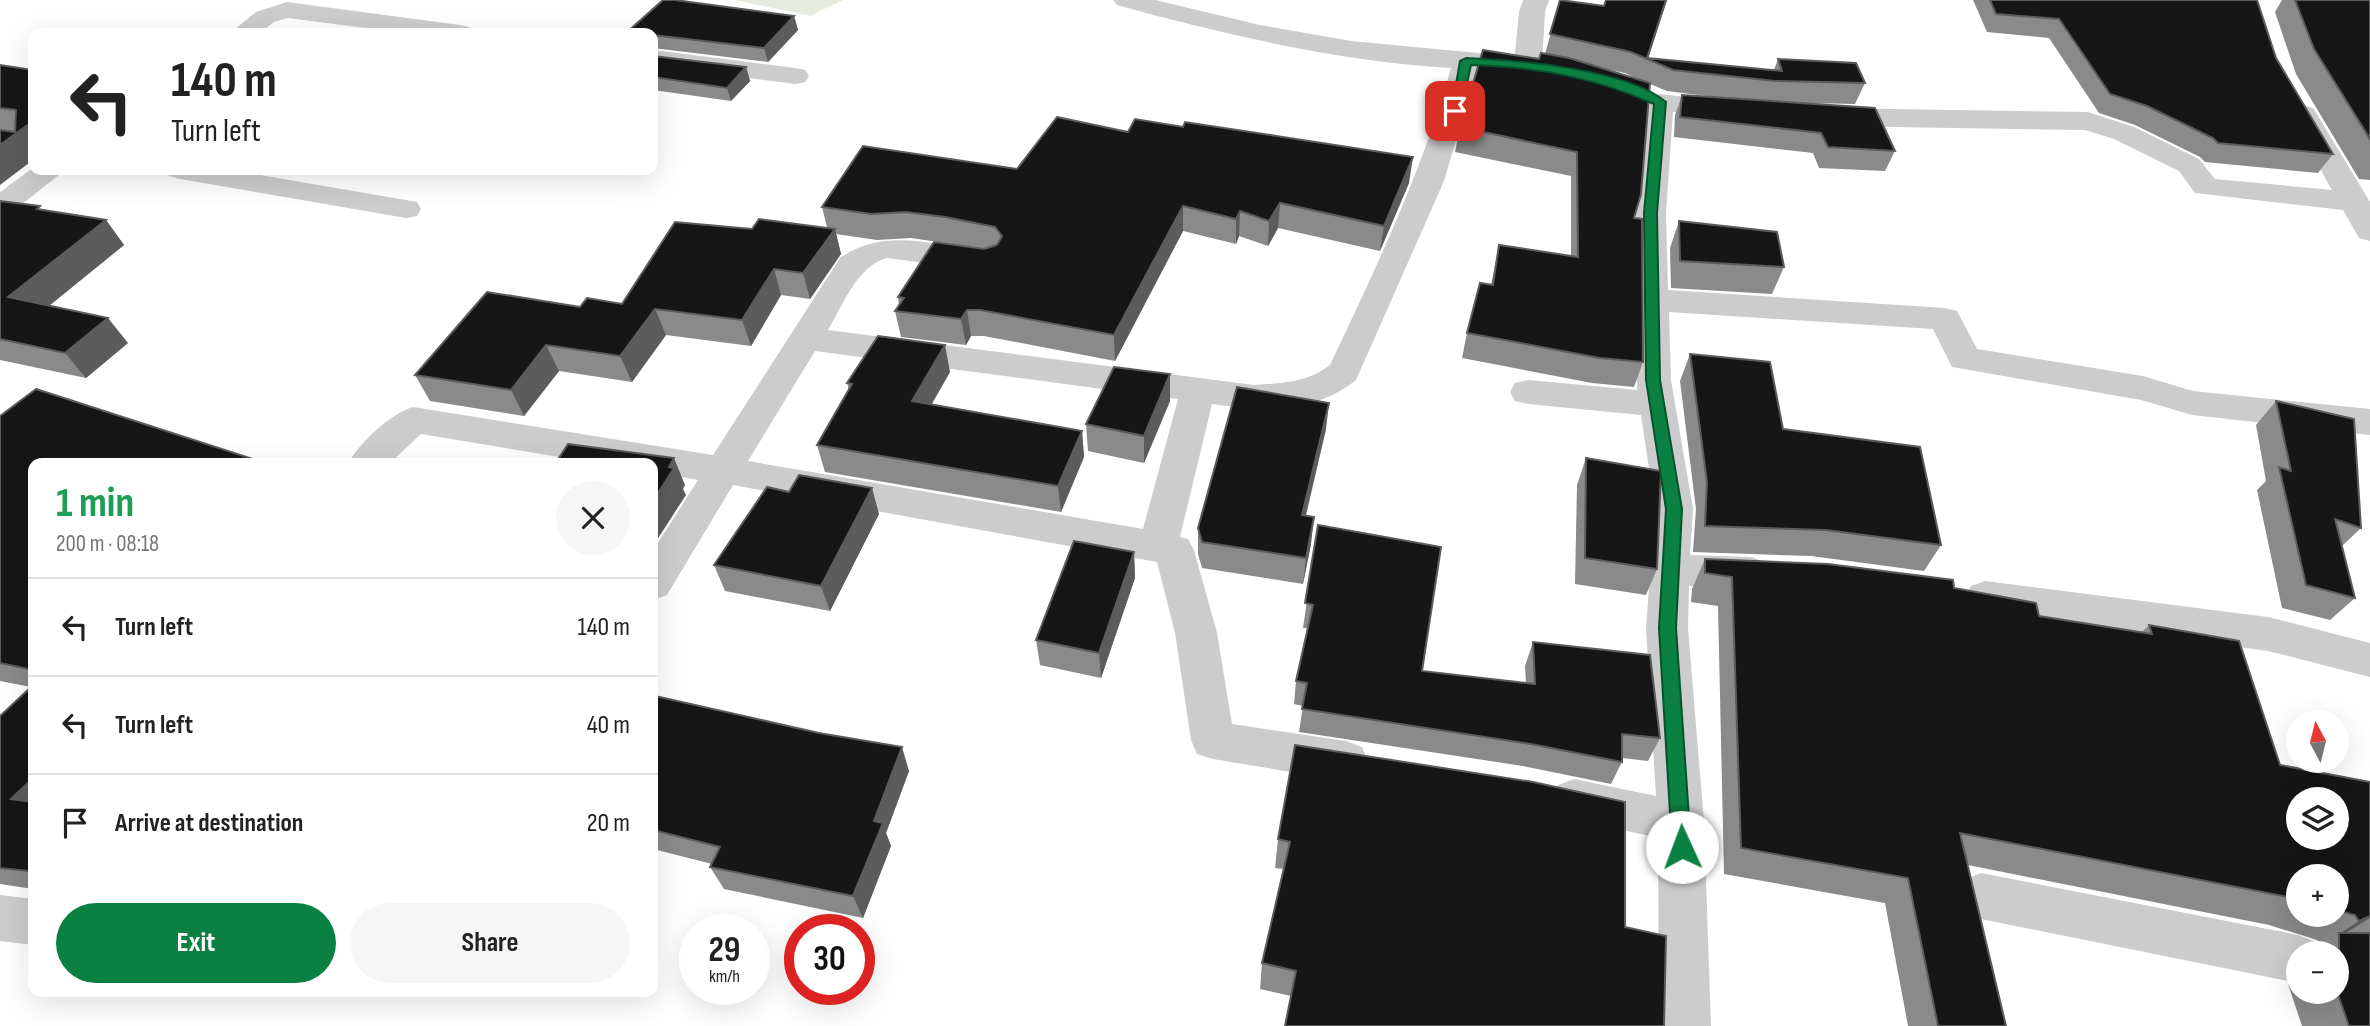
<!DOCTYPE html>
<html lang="en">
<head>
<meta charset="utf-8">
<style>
	:root { --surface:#fff; --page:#f6f6f6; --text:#222; --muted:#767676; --line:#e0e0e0; --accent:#0b8043 }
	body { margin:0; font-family:"Sofia Sans Condensed",sans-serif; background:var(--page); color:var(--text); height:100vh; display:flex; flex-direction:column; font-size:26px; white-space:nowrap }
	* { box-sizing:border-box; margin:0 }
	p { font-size:23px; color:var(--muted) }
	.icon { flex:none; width:38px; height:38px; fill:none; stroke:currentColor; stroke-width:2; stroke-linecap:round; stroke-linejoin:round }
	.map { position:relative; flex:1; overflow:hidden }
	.panel { position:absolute; left:28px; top:458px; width:630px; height:539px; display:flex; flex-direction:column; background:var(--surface); border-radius:14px; box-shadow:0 7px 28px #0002 }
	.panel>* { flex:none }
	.top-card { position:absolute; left:28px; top:28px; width:630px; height:147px; border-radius:14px; box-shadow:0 7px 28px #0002; background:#fff; color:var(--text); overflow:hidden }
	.needle { width:46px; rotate:353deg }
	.buttons { position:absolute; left:2286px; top:710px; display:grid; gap:14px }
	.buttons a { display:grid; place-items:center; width:63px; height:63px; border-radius:50%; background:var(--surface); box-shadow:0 7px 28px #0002; font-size:35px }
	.speed { position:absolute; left:679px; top:914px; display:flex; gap:14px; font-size:35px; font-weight:700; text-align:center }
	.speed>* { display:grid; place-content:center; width:91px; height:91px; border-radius:50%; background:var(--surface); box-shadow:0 7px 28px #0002; line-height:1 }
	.speed small { font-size:18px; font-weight:400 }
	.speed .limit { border:10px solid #d22; background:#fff; color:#111 }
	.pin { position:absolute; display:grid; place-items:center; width:60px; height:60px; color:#fff; margin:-30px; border-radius:14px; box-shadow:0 4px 10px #0006 }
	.me { position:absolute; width:77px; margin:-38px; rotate:358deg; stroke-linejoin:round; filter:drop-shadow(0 0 5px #0008) }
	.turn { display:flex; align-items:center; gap:24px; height:147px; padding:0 28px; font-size:32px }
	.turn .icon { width:91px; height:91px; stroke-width:2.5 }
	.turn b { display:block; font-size:49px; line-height:60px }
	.round { display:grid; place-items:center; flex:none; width:74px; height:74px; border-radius:37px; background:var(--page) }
	.head { display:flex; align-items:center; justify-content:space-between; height:119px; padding:0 28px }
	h1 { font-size:42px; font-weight:700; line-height:52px; color:#1e9e55 }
	.button { display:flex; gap:14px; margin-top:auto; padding:14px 28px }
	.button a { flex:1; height:80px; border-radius:42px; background:var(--accent); color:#fff; font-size:28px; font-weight:700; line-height:80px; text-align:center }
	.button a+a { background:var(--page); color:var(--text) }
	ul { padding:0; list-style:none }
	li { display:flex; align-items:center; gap:21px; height:98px; padding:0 28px; border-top:2px solid var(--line) }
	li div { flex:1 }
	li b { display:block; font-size:26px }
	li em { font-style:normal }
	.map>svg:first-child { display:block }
	.green { fill:#e5ecdd }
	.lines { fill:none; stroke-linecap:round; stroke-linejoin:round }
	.minor { fill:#ccc; fill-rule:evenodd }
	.wall { fill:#8a8a8a; fill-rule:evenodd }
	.shaded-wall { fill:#5c5c5c }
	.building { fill:#161616; stroke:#5c5c5c; stroke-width:2; fill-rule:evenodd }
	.route { fill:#0b8043; stroke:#07532c; stroke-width:2 }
</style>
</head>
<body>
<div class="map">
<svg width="2370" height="1026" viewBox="0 0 2370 1026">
	<rect width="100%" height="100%" fill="#fff"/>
	<path class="green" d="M735,0H843L810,16Z"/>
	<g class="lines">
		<path class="minor" d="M1113,0H1155L1260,25L1351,41L1489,54L1499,56L1503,62L1499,68L1477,69L1444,181L1356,380C1314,414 1263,411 1212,404L1180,537L1188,539L1194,550L1217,633L1232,724L1346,741L1362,747L1368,761L1362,775L1346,781L1213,759L1197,754L1191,740L1175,633L1157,562L733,485L667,595L653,600V551L698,480L653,472V464H601L421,434L389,464H348C359,443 390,414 413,407L713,455L840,258C883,228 929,244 978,250L989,253L994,260L989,267L978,270L887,258C857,266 843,305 828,330L1254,385C1283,383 1306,383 1330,365C1376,268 1422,172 1451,68C1337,61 1226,35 1117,5ZM815,351L1178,399L1143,529L748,461Z
			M1523,0H1549L1545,12L1542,63L1538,69H1518L1514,63L1519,12Z
			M287,2L460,25L469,27L473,33H403L288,18L274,22L260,33H230L256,12Z
			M653,50L795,68L805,70L809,76L805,82L795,84L653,66Z
			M1660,94L1729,102L1739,104L1743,110L1739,116L1729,118L1673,112L1666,213L1668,290L1945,308L1957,311L1977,349L2143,376L2193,391L2370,409V435L2192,415L2141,400L1952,367L1933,329L1669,312L1671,380L1693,509L1690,555L1751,557L1765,562L1771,573L1765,584L1751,589L1689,586L1688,628L1704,822L1711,1026H1659L1658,838L1558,815L1551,800L1558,785L1574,779L1656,796L1646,628L1655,509L1641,415L1528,404L1515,401L1510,392L1515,383L1528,380L1637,390L1636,213L1646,102L1650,96Z
			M2303,105L2313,108L2370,202V241L2359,238L2343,210L2195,193L2179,171L2114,139L2085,130L1828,126L1818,123L1814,117L1818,111L1828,108L2088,112L2134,127L2199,159L2215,179L2332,190L2289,114L2293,108Z
			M33,168L65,170L11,213L0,215V192Z
			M165,170H231L406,200L417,202L421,209L417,216L406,218L180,179L169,176Z
			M1985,581L2268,617L2370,643V677L2268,651L1985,613L1971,608L1965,597L1971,586Z
			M1981,873L2298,935L2316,942L2321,954H2298V983L1981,919L1964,912L1957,896L1964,880Z
			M0,895L33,899V945L0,941Z"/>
	</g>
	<path class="wall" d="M1560,0L1648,58L1774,70L1778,59L1865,83L1855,104L1807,103L1895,151L1885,171L1819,168L1813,153L1674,137L1675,115L1682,95L1723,98L1667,91L1650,84L1634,218L1643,362L1634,387L1592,383L1462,358L1467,333L1491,285L1499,245L1571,256V176L1455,152L1460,127L1545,54ZM1605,69L1625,73L1640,80Z
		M1973,0H2257L2276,58L2333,154L2318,173L2205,162L2200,157L2135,125L2099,113L2049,38L1987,32Z
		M2282,0H2370V180L2359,179L2296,74L2275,12Z
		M794,16L798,30L768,62L653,48V33Z
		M653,56L746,67L750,81L731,101L653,90Z
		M0,65L33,70L0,185Z
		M1128,132L1409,183L1380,251L1278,228L1268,246L1239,236L1236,244L1183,231L1115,361L984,336H971L966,345L901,337L895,311L899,305L898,297L973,247L911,238L877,240L836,234L841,254L810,299L781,295L751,346L666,335L632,382L559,371L524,416L430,401L415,375L580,307L622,304L752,229L827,227L822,207L1017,169Z
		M0,201L44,211L106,220L124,245L49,306L128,343L86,378L0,360Z
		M1679,221L1784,267L1772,294L1671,288L1670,248Z
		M1690,354L1783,429L1941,545L1924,571L1811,556L1693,552L1696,509L1680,381Z
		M950,372L932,404L1082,431L1084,457L1061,512L825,472L817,445L849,390L847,383Z
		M1170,374V401L1144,463L1088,451L1086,424Z
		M2276,401L2361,528L2342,546L2355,598L2330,620L2282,608L2257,490L2266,481L2256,425Z
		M0,416L256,460L258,464H33V889L0,884V716L31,687L0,681Z
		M1326,429L1306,516L1311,544L1303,584L1202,568L1198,554V528Z
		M1586,458L1657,569L1646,595L1575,584L1577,485Z
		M789,492L879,514L830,611L725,591L714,565Z
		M1318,525L1422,671L1526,683L1525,666L1533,642L1660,738L1648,761L1622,758V762L1611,784L1523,766L1299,732L1303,706L1294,704L1296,681L1308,628H1303Z
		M1134,552L1135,578L1101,678L1040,665L1036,640Z
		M1705,559L1954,588L2039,616L2142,632L2149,625L2280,765L2370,782V1026H2302L2288,984L2298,978V992H2336V954H2305L2320,945L2317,940L2269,925L1968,865L2006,1026H1908L1885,903L1724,874L1718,606L1691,602L1692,589ZM2298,877H2336V915H2298Z
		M653,699L909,771L886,833L891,846L863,918L724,889L710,867L712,864L653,849Z
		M1295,745L1625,927L1291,996L1260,989L1262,963L1283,869L1275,868L1278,839Z"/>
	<path class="shaded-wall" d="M1666,0H1667L1648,59H1647Z
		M794,16L798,30L768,62L764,48Z
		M746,67L750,81L731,101L727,88Z
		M33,121V160L0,185V145Z
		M1413,157L1409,183L1380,251L1384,226Z
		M1280,203L1278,228L1268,246L1269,221Z
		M1183,206V231L1115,361L1114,335Z
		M1240,211L1239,236L1236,244V219Z
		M106,220L124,245L29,322L8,297Z
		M835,229L841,254L810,299L803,273Z
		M774,269L781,295L751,346L742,320Z
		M655,309L666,335L632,382L620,356Z
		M967,310L971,336L966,345L961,319Z
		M108,318L128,343L86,378L65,353Z
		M546,345L559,371L524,416L511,390Z
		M945,345L950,372L918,427L912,401Z
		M1170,374V401L1144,463V436Z
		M1329,403L1326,429L1299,542L1302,515Z
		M1082,431L1084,457L1061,512L1058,486Z
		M674,458L685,485L683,489L686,495L653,546V501Z
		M872,488L879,514L830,611L821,586Z
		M1314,517L1311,544L1303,584L1306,558Z
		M1134,552L1135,578L1101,678L1099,653Z
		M902,747L909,771L886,833L891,846L863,918L853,896L874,821Z
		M33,778V816L11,799Z
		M33,864V875L28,871Z
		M2370,916V918L2339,937V934L2359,921Z"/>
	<path class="building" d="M663,0H675L794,16L764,48L653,35V33H626Z
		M1560,0L1604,6L1606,0H1666L1647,58L1782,71L1778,59L1856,63L1865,83L1775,81L1673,70L1631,52L1550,34Z
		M1990,0H2257L2276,58L2333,154L2218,143L2213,138L2147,106L2110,94L2059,19L1996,14Z
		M2295,0H2370V139L2314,49Z
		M1483,50L1539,59L1541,53L1569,58L1650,83L1641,194L1634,218L1642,219L1643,362L1600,358L1467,333L1480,283L1493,285L1499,245L1578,257L1577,152L1460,127Z
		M653,56L746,67L727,88L653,77Z
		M0,65L33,70V121L0,145V130L15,132L16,110L0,108Z
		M1682,95L1875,108L1895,151L1828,147L1821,133L1680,117Z
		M1057,117L1128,132L1135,119L1183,127L1185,122L1413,157L1384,226L1280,203L1269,221L1240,211L1236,219L1183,206L1114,335L980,310H967L961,319L895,311L904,298L898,297L934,242L984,249L997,245L1002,236L995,227L945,217L906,212L871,214L822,207L863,146L1017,169Z
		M0,201L40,206L37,209L106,220L8,297L108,318L65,353L0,339Z
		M759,219L835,229L803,273L774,269L742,320L655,309L620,356L546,345L511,390L415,375L487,292L580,307L587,298L622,304L675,222L752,229Z
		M1679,221L1777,232L1784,267L1680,261Z
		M878,336L945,345L912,401L1082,431L1058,486L817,445L852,384L847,383Z
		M1690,354L1770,362L1783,429L1920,447L1941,545L1826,530L1705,526L1707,482Z
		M1114,367L1170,374L1144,436L1086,424Z
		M1237,387L1329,403L1302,515L1314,517L1306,558L1202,542L1198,528Z
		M36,389L256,460L252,464H33V670L0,663V416Z
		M2276,401L2354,419L2361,528L2335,519L2355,598L2306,585L2279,467L2291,471Z
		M568,444L674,458L669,467L674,468L653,501V464H555Z
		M1586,458L1661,471L1657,569L1585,558Z
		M799,475L872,488L821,586L714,565L767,487L789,492Z
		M1318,525L1441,547L1422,671L1535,684L1533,642L1650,655L1660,738L1622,734V762L1531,744L1302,709L1307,683L1296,681L1313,605L1305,603Z
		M1074,541L1134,552L1099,653L1036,640Z
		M1705,559L1828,564L1953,580L1954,588L2036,603L2039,616L2152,634L2149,625L2239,641L2280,765L2370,782V916L2359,921L2355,915L2336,910V877H2298V899L1960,833L2006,1026H1938L1908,878L1741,848L1732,577L1705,573ZM2298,800H2336V838H2298Z
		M33,685V778L11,799L33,802V864L28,871L0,868V716Z
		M655,696L819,733L902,747L874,821L883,823L853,896L710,867L720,847L653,830V699Z
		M1295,745L1533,782L1625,802V927L1666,936L1664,1026H1285L1296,971L1262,963L1290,842L1278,839Z
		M2339,933H2370V1026H2349L2336,989V960H2339Z"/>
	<path class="route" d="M1466,58C1516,60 1628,69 1666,102L1657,213L1660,380L1682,509L1676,628L1691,847L1689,854L1682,856L1675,854L1672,847L1659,628L1666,509L1646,380L1644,213L1654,104C1593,77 1537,67 1471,65L1461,111L1451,113L1460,61Z"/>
</svg>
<div class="buttons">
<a><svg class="needle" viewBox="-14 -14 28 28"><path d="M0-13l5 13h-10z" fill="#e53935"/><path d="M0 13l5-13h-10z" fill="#767676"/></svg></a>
<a><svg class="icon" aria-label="layers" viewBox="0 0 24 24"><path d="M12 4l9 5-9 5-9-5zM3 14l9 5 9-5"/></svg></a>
<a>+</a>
<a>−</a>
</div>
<div class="speed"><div>29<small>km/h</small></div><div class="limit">30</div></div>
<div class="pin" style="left:1455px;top:111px;background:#d93025"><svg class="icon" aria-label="arrive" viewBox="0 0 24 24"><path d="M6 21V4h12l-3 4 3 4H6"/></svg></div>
<svg class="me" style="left:1682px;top:847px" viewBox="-20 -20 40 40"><circle r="19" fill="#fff"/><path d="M0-13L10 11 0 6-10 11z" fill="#0b8043"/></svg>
<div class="top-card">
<div class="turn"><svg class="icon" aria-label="left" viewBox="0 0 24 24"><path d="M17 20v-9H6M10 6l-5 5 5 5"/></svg><div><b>140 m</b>Turn left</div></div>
</div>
<section class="panel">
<div class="head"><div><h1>1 min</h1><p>200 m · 08:18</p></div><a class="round"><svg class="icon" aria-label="close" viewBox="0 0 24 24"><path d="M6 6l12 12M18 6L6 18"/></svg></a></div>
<ul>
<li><svg class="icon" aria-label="left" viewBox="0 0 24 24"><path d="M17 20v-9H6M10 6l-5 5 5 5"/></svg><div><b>Turn left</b></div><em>140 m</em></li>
<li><svg class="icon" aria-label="left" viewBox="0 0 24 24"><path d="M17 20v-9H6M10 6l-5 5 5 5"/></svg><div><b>Turn left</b></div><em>40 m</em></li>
<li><svg class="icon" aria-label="arrive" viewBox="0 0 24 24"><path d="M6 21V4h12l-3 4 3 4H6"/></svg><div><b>Arrive at destination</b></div><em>20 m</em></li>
</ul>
<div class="button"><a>Exit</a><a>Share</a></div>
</section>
</div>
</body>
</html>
